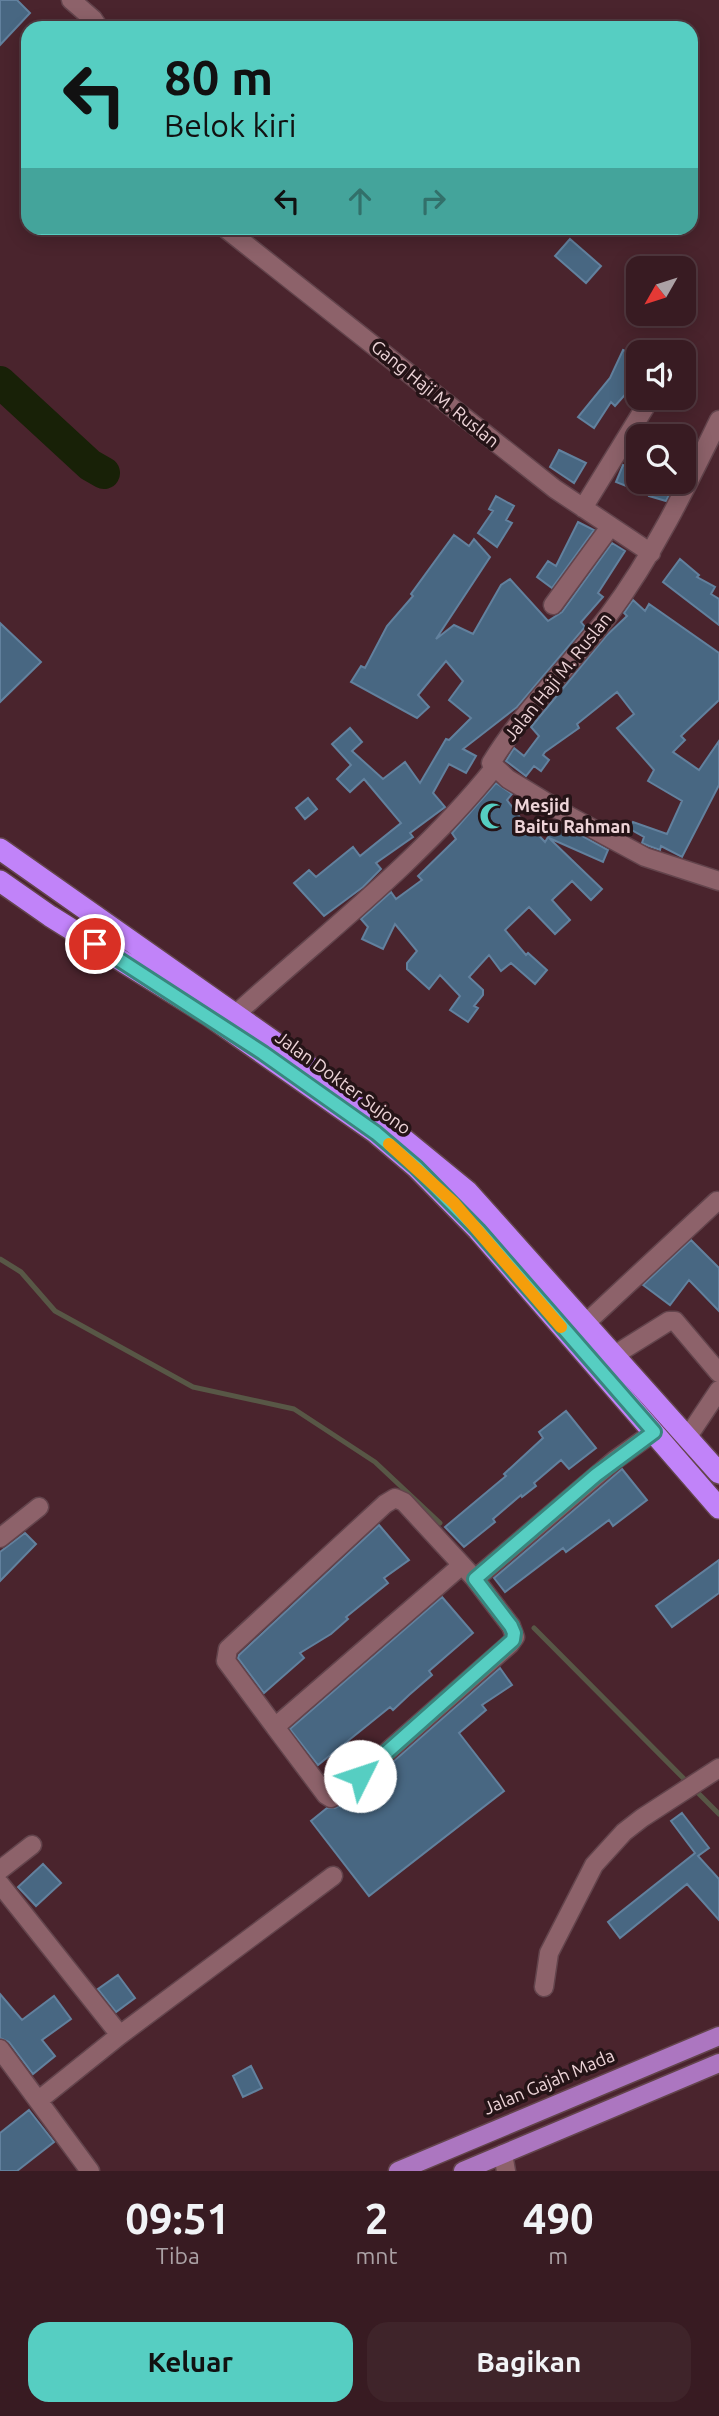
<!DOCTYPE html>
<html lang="id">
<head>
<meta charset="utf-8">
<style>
	:root { --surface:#381b22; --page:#3f242a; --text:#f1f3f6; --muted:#aba1a5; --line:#523940; --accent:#56cec2 }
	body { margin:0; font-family:Ubuntu,sans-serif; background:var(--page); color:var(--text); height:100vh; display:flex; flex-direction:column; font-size:26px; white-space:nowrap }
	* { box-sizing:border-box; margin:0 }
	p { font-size:23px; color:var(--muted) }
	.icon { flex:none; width:38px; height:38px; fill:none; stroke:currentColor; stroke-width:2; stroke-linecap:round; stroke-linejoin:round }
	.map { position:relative; height:2171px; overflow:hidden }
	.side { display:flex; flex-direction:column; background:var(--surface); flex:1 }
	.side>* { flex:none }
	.top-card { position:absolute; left:21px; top:21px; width:677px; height:214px; border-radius:21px; box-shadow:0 4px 18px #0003,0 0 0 2px var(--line); background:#56cec2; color:#111; overflow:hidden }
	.needle { width:46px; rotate:231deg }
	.controls { position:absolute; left:626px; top:256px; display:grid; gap:14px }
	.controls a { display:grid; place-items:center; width:70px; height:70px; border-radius:14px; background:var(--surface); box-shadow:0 4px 18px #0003,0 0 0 2px var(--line); font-size:35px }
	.pin { position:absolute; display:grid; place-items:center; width:60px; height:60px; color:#fff; margin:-30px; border:4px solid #fff; border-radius:50%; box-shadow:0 2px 7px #0007 }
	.me { position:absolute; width:77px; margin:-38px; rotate:49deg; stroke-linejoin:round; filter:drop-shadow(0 0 5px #0008) }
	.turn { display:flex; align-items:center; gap:24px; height:147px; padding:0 28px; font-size:32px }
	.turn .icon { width:91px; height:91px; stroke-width:2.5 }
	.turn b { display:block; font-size:49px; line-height:60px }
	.lanes { display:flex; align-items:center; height:66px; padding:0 28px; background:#0003; justify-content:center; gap:35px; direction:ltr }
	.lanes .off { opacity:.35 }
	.eta { display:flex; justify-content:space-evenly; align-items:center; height:119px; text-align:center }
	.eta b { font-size:42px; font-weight:600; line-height:49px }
	.action { display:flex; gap:14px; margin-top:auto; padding:14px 28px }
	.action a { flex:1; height:80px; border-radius:21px; background:var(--accent); color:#111; font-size:28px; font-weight:600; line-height:80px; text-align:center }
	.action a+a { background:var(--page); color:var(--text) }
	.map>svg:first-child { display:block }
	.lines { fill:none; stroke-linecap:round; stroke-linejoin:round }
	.stream { stroke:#585746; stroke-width:5 }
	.river { stroke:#182107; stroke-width:32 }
	.building { fill:#486782; stroke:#62819e; stroke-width:2 }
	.minor-casing { stroke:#63444c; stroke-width:21 }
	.major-casing { stroke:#63444c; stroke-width:21 }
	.highway-casing { stroke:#63444c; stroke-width:24 }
	.minor { stroke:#8d626a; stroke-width:18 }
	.major { stroke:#ac76c0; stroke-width:18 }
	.highway { stroke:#c183f9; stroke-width:21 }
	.route-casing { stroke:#38867e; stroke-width:18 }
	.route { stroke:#56cec2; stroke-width:12 }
	.slow { stroke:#f59e0b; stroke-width:12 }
	.labels { text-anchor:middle; stroke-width:7; stroke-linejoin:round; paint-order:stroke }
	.street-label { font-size:18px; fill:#edd4d8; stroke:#251417 }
	.poi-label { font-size:18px; font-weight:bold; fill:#edd4d8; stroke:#251417; text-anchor:start }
</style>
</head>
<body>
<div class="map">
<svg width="719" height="2171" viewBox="0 0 719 2171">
	<rect width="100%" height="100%" fill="#4a242d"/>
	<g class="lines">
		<path class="stream" d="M0,1259L21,1272L55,1311L193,1387L294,1409L375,1462L440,1523
			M534,1628L719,1814"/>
		<path class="river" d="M0,382L90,465L104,473"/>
	</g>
	<path class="building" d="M0,0H17L30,13L0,45Z
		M570,239L601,266L586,283L555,256Z
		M623,350L639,358V371L631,388L615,406L611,402L594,428L578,417L610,378Z
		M559,450L586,463L574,483L550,467Z
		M623,465L639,471V491L616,482Z
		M653,481L672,489L666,501L649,496Z
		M496,496L514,506L506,520L512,523L497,547L478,533L493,511L489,509Z
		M578,522L594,530L552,588L537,577L548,561L556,566Z
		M454,535L469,546L474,539L490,557L436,639L454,625L473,634L501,585L510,579L548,621L562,612L612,543L625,551L598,593L603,597L581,622L585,627L517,707L463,749L476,756L466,773L449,764L433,793L445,807L410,833L413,837L376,863L381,869L363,887L324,916L294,883L309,870L316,877L353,847L360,856L401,823L364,779L350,792L337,779L351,765L332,744L350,728L362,742L352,751L383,779L405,762L420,783L446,739L449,740L471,718L449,700L463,681L446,661L418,695L429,707L417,718L351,682L361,666L365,668L387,626L413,596L411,594Z
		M680,559L699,575L697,577L715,587L711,594L719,599V625L663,582Z
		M633,600L645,611L649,604L719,653V700L681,736L685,740L673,752L699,770L719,741V785L682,857L661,846L660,850L649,846L642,843L644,837L630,829L633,822L667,834L682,801L648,781L654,770L617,728L634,714L617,692L577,724L579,728L545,752L543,755L549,760L541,771L534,766L526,776L506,761L514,748L524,756L539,736L531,727L606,636L627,616L624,613Z
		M0,623L41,662L0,702Z
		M496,783L512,794L507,800L527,827L529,825L545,842L557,822L608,850L603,862L549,838L602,889L591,900L572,881L552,900L570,920L555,934L529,907L505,930L526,955L528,953L547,970L535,984L511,963L501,971L489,955L469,977L483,990V995L474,1006L478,1008L468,1022L450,1010L460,996L440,975L429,989L407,969V963L417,951L395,924L383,949L362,939L368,927L361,919L391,892L396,899L422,880L418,876L456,839L452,833Z
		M308,798L317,809L305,819L296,808Z
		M691,1240L719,1268V1311L689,1280L670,1305L643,1285Z
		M566,1411L596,1448L569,1469L561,1460L534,1483L536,1486L522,1497L521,1495L493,1519L495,1522L464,1547L445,1527L506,1476L504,1474L543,1438L539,1432Z
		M622,1469L647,1500L613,1526L609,1520L566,1552L563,1548L505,1592L494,1578Z
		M379,1525L409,1560L384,1578L388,1583L346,1617L348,1619L331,1634L300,1653L304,1658L264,1693L238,1658L239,1655Z
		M25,1533L36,1544L0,1581V1552Z
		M719,1560V1593L672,1627L656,1606Z
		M442,1597L473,1633L429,1671L432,1675L409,1695L393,1710L390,1707L318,1765L290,1729Z
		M500,1668L512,1685L482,1705L486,1710L459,1733L504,1791L369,1896L311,1821L327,1808H335L346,1803Z
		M682,1813L709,1848L698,1856L719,1879V1920L687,1884L620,1938L608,1922L695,1853L671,1821Z
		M43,1864L61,1883L36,1906L18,1887Z
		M118,1975L135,1998L116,2012L98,1989Z
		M0,1994L22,2020L54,1996L71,2019L42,2040L55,2056L33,2074L9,2042L0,2038Z
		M251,2066L262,2088L243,2097L233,2076Z
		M29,2110L54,2142L17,2171H0V2133Z"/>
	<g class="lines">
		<g class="minor-casing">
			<path id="minor" d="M71,0L93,19L99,28
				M225,228L555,489L651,553
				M583,508L647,404
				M553,605L610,527
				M495,767L508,779L569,816L645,857L719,881
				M236,1014C324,934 420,861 495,767L491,763C524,709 570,666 608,616C653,556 686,488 719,420
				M586,1323L717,1201
				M613,1356L669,1321H675L719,1373
				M687,1438L719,1390
				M0,1538L39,1507
				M462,1565L275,1727L326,1795L331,1798L339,1794L510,1644L515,1637L511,1626L475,1579
				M275,1727L226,1661L228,1649L385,1504L395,1498L404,1502L475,1579L615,1460L654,1432
				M0,1870L32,1845
				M0,1884L120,2035
				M544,1987L549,1953L594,1865L624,1832L642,1818L719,1768
				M0,2049L90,2171
				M39,2100L120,2035L333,1876
				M503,2154L506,2171"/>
		</g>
		<g class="major-casing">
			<path id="major" d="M398,2171L719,2036
				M463,2171L719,2063"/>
		</g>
		<g class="highway-casing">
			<path id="highway" d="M0,849L351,1096L467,1191L719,1473
				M0,881L50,916L207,1014L376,1133L416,1167L478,1230L719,1508"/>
		</g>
		<use href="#minor" class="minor"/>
		<use href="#major" class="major"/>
		<use href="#highway" class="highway"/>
	</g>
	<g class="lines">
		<g class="route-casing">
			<path id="route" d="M95,944L263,1053L376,1133L416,1167L478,1230L654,1432L596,1475L475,1579L511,1626L514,1633L513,1640L360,1776"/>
		</g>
		<use href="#route" class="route"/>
		<path class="slow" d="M389,1144L454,1203L561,1327"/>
	</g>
	<defs>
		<g id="mosque-bare" transform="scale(2.1)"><path d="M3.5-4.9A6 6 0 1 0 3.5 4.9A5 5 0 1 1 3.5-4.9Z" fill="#56cec2" stroke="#251417" stroke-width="2.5" paint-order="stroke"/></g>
	</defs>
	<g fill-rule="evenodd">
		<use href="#mosque-bare" x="493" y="816"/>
	</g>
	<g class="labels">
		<g class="street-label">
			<text transform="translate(435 394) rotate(39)" y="6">Gang Haji M. Ruslan</text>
			<text transform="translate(558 677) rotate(-51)" y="6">Jalan Haji M. Ruslan</text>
			<text transform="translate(343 1083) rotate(36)" y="6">Jalan Dokter Sujono</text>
			<text transform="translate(549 2082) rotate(-23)" y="6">Jalan Gajah Mada</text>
		</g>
		<g class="poi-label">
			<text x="514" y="812">Mesjid<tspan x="514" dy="21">Baitu Rahman</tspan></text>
		</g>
	</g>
</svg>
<div class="controls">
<a><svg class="needle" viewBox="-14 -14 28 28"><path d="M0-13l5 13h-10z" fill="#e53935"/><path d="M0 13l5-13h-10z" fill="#aba1a5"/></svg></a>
<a><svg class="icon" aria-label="sound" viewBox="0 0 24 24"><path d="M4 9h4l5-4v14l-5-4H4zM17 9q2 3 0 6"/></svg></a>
<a><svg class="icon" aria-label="search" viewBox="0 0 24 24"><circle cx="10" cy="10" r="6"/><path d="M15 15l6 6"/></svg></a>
</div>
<div class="pin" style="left:95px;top:944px;background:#d93025"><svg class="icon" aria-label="arrive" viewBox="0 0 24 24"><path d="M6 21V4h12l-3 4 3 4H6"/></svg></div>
<svg class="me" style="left:360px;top:1776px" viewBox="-20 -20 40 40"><circle r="19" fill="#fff"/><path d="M0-13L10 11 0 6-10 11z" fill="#56cec2"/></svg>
<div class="top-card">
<div class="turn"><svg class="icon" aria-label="left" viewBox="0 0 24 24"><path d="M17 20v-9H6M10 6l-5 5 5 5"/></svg><div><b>80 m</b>Belok kiri</div></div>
<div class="lanes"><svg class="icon" aria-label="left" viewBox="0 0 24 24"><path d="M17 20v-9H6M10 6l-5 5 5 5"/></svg><svg class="icon off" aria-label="ahead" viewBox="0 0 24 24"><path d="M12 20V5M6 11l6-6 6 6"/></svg><svg class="icon off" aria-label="right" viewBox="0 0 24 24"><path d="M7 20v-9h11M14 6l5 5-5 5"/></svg></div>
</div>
</div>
<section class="side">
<div class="eta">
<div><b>09:51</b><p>Tiba</p></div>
<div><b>2</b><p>mnt</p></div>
<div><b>490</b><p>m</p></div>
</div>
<div class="action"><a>Keluar</a><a>Bagikan</a></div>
</section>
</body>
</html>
